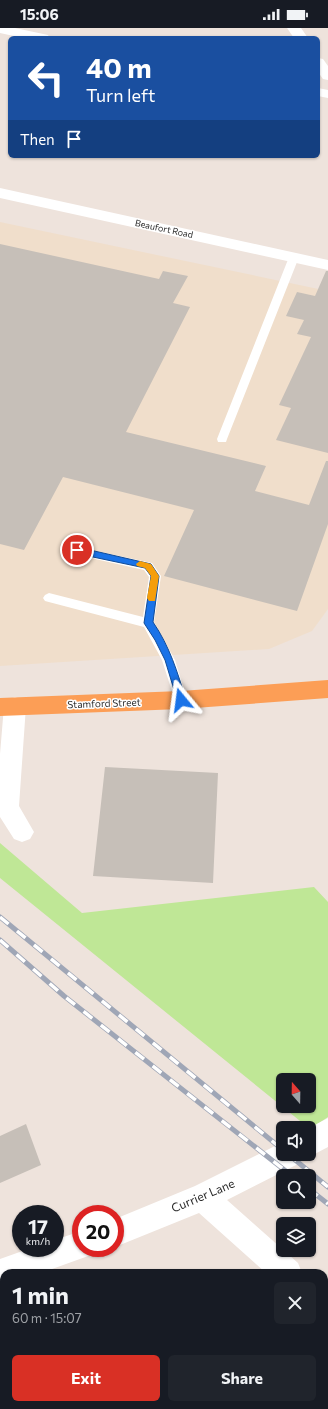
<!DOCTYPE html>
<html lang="en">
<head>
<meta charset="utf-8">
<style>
	:root { --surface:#171b24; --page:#20242c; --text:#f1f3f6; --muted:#9ea1a6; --accent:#d93025 }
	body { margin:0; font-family:Commissioner,sans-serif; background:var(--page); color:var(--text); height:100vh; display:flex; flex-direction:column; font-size:15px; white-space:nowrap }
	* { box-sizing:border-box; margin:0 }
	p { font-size:13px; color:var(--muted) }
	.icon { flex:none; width:22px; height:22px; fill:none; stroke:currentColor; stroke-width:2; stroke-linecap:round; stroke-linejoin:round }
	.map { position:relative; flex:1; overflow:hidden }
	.side { position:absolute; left:0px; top:1241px; width:328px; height:140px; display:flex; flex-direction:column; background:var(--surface); border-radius:12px 12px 0 0; box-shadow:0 1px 3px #0004 }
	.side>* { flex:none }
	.banner { position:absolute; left:8px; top:8px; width:312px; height:122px; border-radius:6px; box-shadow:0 1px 3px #0004; background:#1a4fa0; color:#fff; overflow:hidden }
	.needle { width:26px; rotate:340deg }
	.fabs { position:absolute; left:276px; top:1045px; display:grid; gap:8px }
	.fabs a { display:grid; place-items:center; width:40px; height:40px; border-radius:6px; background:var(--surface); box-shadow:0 1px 3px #0004; font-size:20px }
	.speed { position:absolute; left:12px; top:1177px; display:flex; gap:8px; font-size:20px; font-weight:700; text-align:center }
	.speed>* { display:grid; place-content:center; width:52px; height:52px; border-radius:50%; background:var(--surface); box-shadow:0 1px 3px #0004; line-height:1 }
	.speed small { font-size:10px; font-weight:400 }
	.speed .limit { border:6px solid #d22; background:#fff; color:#111 }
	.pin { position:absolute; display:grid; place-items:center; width:34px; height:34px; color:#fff; margin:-17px; border:2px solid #fff; border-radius:50%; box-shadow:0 1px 4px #0007 }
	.me { position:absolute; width:44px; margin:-22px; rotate:344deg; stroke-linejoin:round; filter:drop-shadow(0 0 3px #0008) }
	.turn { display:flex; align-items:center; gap:14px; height:84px; padding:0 12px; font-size:18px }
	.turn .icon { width:52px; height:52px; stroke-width:2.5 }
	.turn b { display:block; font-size:28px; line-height:34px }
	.then { display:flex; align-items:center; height:38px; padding:0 12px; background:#0003; gap:8px; font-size:15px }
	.round { display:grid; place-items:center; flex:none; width:42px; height:42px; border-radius:6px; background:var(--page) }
	.summary { display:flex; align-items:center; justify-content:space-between; height:68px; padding:0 12px }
	h1 { font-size:24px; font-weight:700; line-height:30px }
	.button { display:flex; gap:8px; margin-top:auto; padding:8px 12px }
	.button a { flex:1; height:46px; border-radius:6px; background:var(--accent); color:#fff; font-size:16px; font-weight:700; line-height:46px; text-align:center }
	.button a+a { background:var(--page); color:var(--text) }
	.status { display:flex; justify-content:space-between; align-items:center; height:28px; padding:0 20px; background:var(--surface); direction:ltr }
	.status svg { height:11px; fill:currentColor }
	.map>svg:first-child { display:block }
	.education { fill:#f0decb }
	.green { fill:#bfe796; fill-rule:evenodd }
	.building { fill:#c6bfb8 }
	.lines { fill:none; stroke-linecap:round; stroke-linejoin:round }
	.service { fill:#fff; fill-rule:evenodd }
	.minor { fill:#fff; fill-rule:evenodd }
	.tertiary { fill:#fff; fill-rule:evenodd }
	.trunk { fill:#fc9e56; fill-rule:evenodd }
	.rail-casing { stroke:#9fa6b6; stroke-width:5 }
	.rail { stroke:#fff; stroke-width:3.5; stroke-dasharray:11; stroke-linecap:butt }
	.route { fill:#1a73e8; stroke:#114b97 }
	.slow { fill:#f59e0b }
	.labels { text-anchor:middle; stroke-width:3; stroke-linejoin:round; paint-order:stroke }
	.far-street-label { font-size:9px; fill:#2b2b2b; stroke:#fff }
	.street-label { font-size:10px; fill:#2b2b2b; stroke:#fff }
	.near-street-label { font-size:12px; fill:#2b2b2b; stroke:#fff }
</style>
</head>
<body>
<div class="status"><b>15:06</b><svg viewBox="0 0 49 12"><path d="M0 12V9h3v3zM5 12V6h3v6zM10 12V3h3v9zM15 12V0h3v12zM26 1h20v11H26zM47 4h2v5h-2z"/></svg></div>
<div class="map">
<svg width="328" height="1381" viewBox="0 0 328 1381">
	<rect width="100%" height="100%" fill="#eee3dc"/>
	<path class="education" d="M0,194L328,263V581L312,603L269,621L0,638Z"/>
	<path class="green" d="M0,815L82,885L314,859L328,874V1089L310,1101L0,850ZM283,1052H309V1078H283Z"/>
	<path class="building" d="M0,216L159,251L163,243L188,248L173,275L190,279L126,404L266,438L255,463L309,477L326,433H328V496L297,583L164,548L194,482L63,449L24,522L0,516Z
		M326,243H328V425L276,412L291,380L279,377L311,309L297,306L304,292L286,288L297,264L315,268Z
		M105,739L218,745L213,855L93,848Z
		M26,1096L41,1137L0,1155V1108Z"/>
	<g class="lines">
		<path class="service" d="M294,226L299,229L227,411L226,414H218L217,411L289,229Z
			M77,519L152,535L161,548L154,594L175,632L187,672L186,676L181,677L176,676L162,632L144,599L45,573L43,570L45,567L49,565L143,589L149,549L144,542L73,526L71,523L73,520Z"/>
		<path class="minor" d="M0,0H15L48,7L50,10H23L0,5Z
			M287,0H301L308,10H294Z
			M318,30L323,31L328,38V52L323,51L318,44Z
			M318,60L328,62V70L318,68Z
			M15,669L23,672L26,678L19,778L34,804L30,811L22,814L14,811L0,789V726L4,678L7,672Z
			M328,1090V1119L309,1129L303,1126H309V1100Z
			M283,1114V1126H302L298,1136L227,1172L298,1235L302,1245H266L199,1185L115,1219V1191L195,1158Z
			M81,1203V1220H94L91,1227L41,1245H4V1258L0,1259V1231L31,1220H55V1212Z
			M324,1262L328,1264V1295L324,1293Z"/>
		<path class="tertiary" d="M0,160L328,232V242L0,170Z"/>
		<path class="trunk" d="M328,652V670L181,681L0,688V670L181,663Z"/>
		<g class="rail-casing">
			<path id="rail" d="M0,889L283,1122
				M0,912L64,968L292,1148
				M288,1126L328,1159
				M309,1161L328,1176"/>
		</g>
		<use href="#rail" class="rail"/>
	</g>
	<path class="route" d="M77,519L151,536L159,548L153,594C170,619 177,643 186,672L184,675H178L165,632L155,612L144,595L151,548L145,540L74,525L73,522L74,520Z"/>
	<path class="slow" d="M140,533L151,536L159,548L155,573H149L147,570L151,548L145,540L137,538L136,536Z"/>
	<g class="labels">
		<g class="far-street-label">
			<text transform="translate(164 201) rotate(12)" y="3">Beaufort Road</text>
		</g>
		<g class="street-label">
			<text transform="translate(104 675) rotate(-2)" y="4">Stamford Street</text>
		</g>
		<g class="near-street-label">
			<text transform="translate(203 1168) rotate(-23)" y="4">Currier Lane</text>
		</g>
	</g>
</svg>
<div class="fabs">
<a><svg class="needle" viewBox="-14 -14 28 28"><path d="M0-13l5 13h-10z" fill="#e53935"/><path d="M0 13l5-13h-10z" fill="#9ea1a6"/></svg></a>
<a><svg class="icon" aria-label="sound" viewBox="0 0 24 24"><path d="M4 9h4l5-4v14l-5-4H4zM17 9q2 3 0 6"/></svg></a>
<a><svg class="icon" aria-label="search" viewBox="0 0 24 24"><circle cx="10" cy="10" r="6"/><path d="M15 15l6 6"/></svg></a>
<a><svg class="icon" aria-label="layers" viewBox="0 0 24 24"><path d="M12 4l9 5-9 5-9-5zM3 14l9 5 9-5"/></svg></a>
</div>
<div class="speed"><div>17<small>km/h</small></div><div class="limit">20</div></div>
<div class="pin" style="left:77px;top:522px;background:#d93025"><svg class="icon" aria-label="arrive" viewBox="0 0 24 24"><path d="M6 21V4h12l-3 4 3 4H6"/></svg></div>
<svg class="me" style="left:181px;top:672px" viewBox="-20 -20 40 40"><path d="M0-17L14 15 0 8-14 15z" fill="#1a73e8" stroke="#fff" stroke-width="4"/></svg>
<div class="banner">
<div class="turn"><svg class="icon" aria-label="left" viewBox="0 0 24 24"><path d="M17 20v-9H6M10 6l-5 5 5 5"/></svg><div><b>40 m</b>Turn left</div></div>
<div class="then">Then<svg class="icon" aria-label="arrive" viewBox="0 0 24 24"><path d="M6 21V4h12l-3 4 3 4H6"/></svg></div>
</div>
<section class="side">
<div class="summary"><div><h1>1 min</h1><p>60 m · 15:07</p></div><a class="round"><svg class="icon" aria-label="close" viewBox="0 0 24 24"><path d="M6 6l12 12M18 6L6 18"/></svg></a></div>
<div class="button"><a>Exit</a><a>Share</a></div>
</section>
</div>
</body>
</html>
